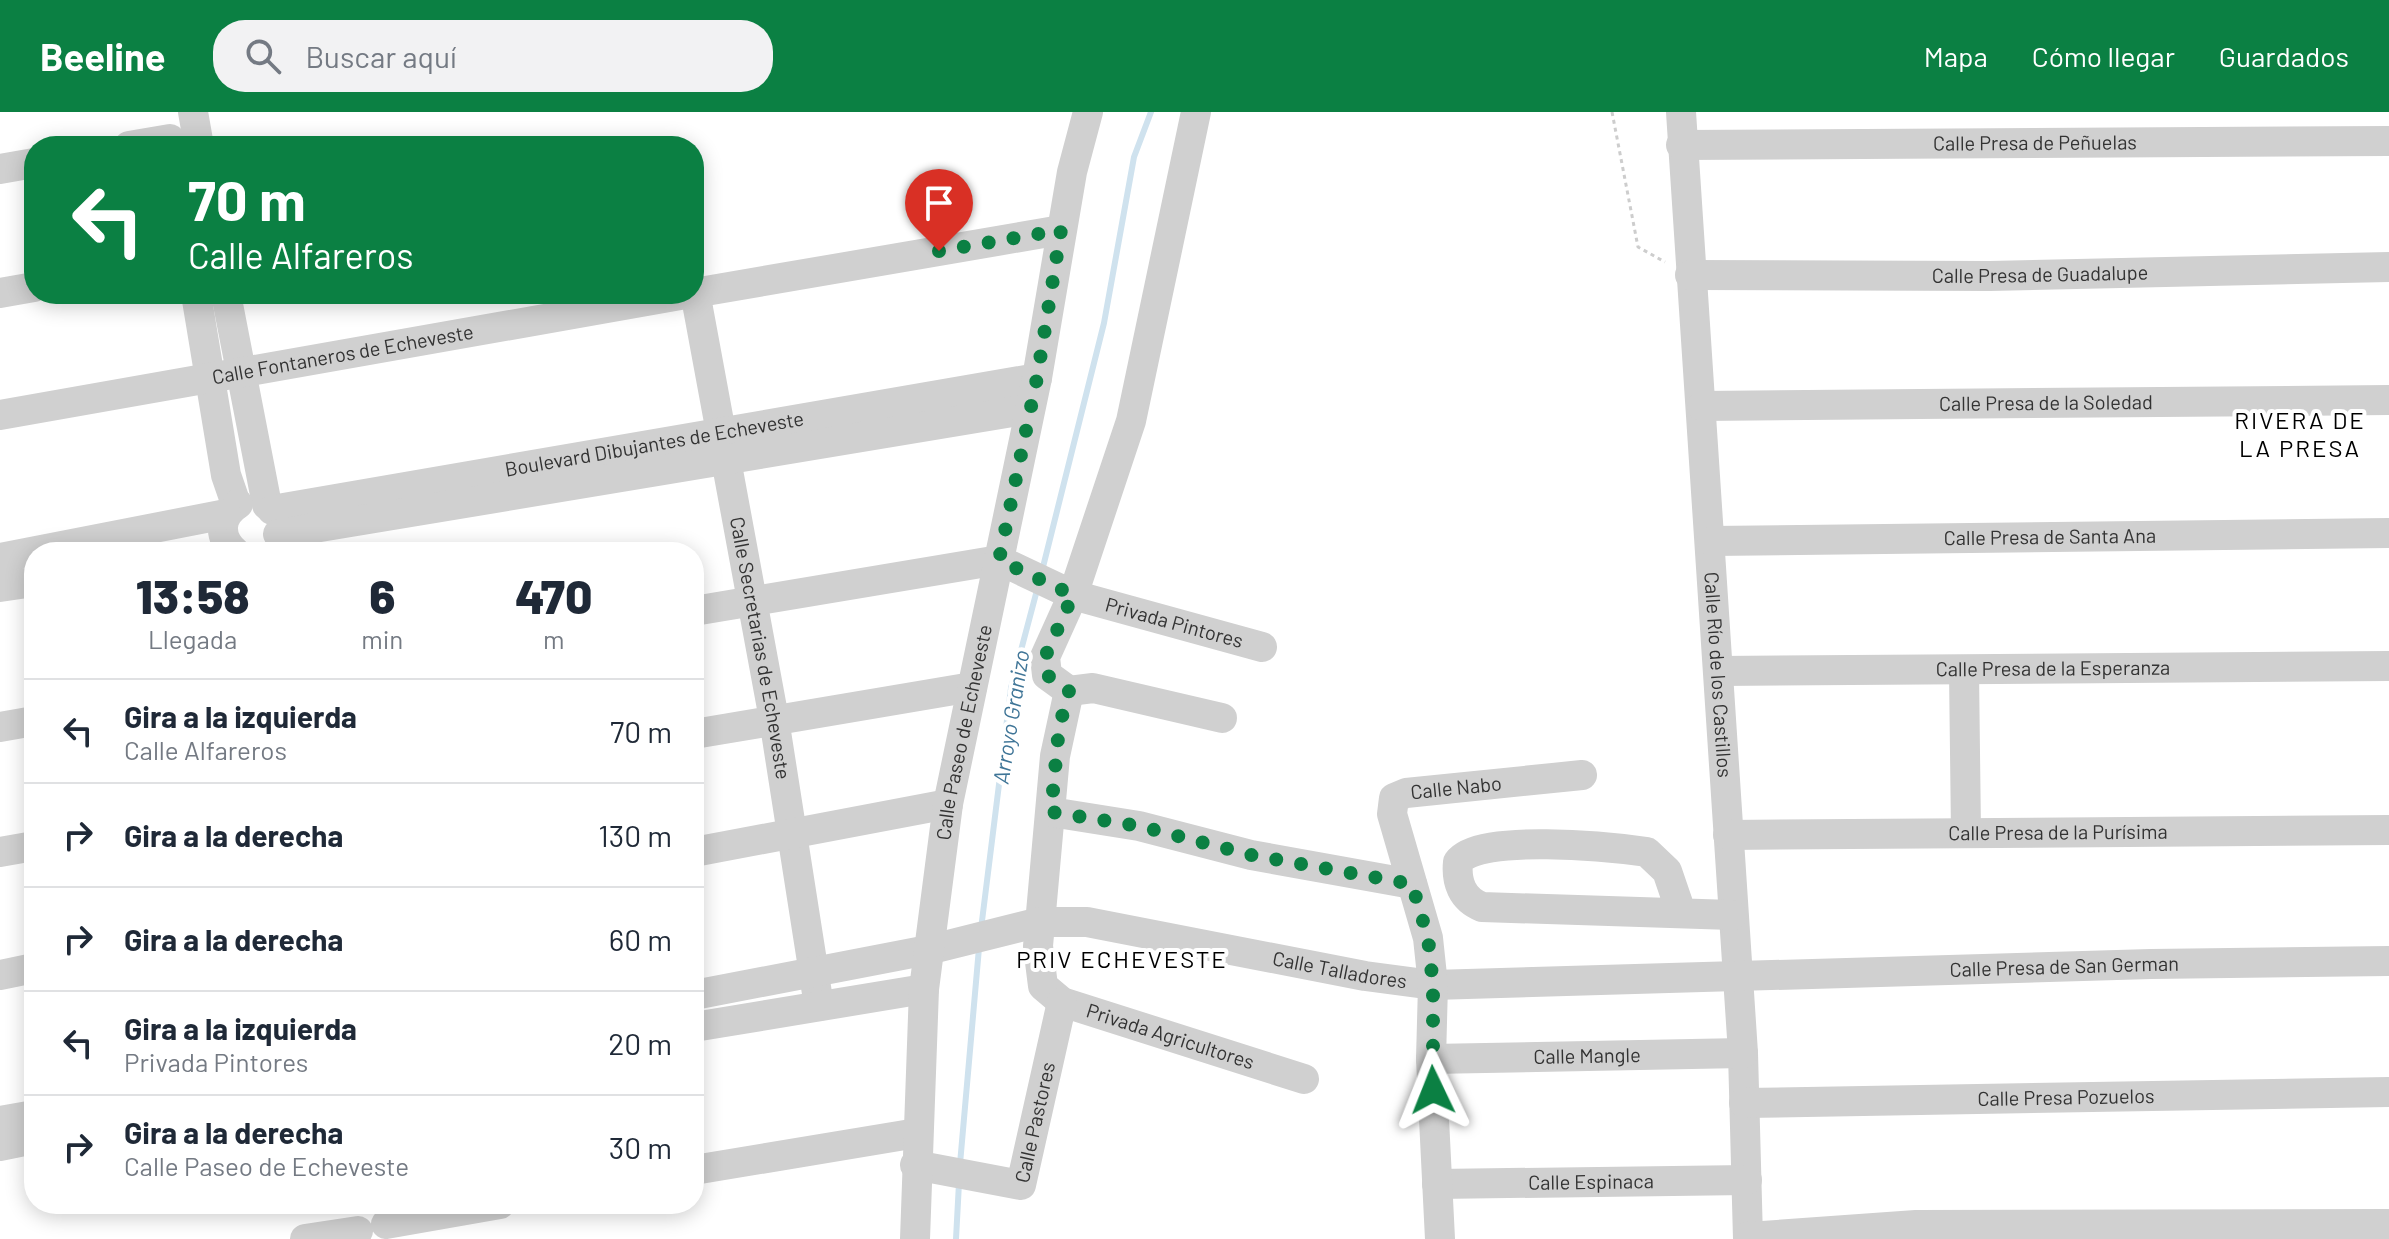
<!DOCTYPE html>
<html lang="es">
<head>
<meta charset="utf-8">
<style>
	:root { --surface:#fff; --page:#f2f2f3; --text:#1f2937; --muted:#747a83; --line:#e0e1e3; --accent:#0b8043 }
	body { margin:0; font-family:Barlow,sans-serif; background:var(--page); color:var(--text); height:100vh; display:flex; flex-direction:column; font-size:30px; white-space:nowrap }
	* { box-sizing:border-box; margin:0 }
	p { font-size:26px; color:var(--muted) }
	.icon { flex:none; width:44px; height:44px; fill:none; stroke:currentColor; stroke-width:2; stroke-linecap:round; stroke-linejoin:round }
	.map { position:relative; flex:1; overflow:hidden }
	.details { position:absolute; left:24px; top:430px; width:680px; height:672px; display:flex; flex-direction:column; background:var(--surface); border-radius:32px; box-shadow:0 4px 20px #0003 }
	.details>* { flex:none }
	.top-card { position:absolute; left:24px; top:24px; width:680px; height:168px; border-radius:32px; box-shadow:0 4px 20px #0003; background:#0b8043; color:#fff; overflow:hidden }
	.pin { position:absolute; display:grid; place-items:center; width:68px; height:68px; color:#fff; margin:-82px -34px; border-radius:50% 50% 50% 0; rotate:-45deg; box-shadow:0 0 8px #0007 }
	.pin .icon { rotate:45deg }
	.me { position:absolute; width:88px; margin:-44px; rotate:358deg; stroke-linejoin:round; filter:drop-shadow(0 0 6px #0008) }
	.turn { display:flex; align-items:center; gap:28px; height:168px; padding:0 32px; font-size:36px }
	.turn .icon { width:104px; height:104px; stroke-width:2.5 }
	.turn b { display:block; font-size:56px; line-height:68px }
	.eta { display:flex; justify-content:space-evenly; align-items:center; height:136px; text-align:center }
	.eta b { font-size:48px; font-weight:800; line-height:56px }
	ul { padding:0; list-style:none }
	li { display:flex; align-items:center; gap:24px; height:104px; padding:0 32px; border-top:2px solid var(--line) }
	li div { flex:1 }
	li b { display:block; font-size:30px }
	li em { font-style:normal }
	header { display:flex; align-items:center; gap:48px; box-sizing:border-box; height:112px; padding:0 40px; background:var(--accent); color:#fff }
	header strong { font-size:38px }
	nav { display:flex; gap:44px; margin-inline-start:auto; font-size:28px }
	.search { width:560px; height:72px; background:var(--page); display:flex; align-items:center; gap:20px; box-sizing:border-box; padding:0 28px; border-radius:32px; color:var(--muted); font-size:30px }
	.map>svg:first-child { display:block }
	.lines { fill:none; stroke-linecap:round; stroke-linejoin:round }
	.stream { stroke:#cfe2ee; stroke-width:6 }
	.path { stroke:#cdcdcd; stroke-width:3; stroke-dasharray:4 4; stroke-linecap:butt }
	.minor { stroke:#d0d0d0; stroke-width:30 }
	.route { stroke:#0b8043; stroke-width:14; stroke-dasharray:0 25.2 }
	.labels { text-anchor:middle; stroke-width:8; stroke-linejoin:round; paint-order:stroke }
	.street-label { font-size:20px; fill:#333; stroke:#fff }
	.water-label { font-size:22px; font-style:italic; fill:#3f7597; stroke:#fff }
	.quarter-label { font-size:24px; letter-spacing:2px; fill:#000; stroke:#fff }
</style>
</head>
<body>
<header>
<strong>Beeline</strong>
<div class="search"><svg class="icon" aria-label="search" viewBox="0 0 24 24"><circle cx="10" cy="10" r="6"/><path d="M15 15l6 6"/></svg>Buscar aquí</div>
<nav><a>Mapa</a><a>Cómo llegar</a><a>Guardados</a></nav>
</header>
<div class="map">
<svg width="2389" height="1127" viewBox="0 0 2389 1127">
	<rect width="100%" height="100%" fill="#fff"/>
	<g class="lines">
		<path class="stream" d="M1042,459L1104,211L1134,45L1151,0
			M981,817L1011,576L1037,478
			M960,1052L979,836
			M956,1127L959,1071"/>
		<path class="path" d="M1612,0L1638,135L1665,150"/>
		<g class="minor">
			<path d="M193,0L199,34"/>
			<path id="s1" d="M1681,0L1743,941L1748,1127"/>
			<path id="s2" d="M1681,33L2389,29"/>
			<path d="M129,34L170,27"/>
			<path d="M0,57L34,51"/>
			<path id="s3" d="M1690,163L1990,164L2389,155"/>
			<path id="s4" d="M695,180L774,607L819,894"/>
			<path d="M0,181L34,175"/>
			<path d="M694,181L1061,118"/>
			<path d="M196,182L226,363L236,392"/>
			<path d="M226,182L267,393"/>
			<path id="s5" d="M1702,294L2389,288"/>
			<path id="s6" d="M0,303L686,182"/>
			<path id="s7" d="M272,398L1037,266"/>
			<path d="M278,422L1030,297"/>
			<path id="s8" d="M1712,429L2389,421"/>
			<path d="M235,440C218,425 219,404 238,392"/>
			<path d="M0,446L226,402"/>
			<path d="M0,475L34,470"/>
			<path id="s9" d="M694,499L999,448L1073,483L1262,535"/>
			<path id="s10" d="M1719,559L2389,554"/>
			<path d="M1964,559L1966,721"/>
			<path d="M1069,579L1047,563L1045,545L1073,483L1131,309L1196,0"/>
			<path id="s11" d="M1069,579L1055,644L1038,834L1043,874L1062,890L1304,967"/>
			<path d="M1069,579L1093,576L1222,606"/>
			<path d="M0,615L34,609"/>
			<path d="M694,622L972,575"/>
			<path d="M1051,700L1139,714L1251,743L1412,772"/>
			<path id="s12" d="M1728,723L2389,718"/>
			<path d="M0,740L34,734"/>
			<path d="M694,740L948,692"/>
			<path d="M1681,800L1667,759L1647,740C1612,735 1478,721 1458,750C1456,770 1462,787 1482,795L1732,803"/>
			<path d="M0,863L34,856"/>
			<path id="s13" d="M694,883L928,838L1040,810H1087L1365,864L1433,873L2151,852L2389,849"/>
			<path d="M694,915L924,877"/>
			<path id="s14" d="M1431,947L1743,941"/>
			<path id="s15" d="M1744,991L2389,980"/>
			<path d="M0,1009L34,1003"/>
			<path d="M0,1034L34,1027"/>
			<path id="s16" d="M915,1053L1021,1073L1062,890"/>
			<path d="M694,1058L917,1021"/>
			<path id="s17" d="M1437,1072L1747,1068"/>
			<path d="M386,1112L500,1092"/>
			<path d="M1748,1125L1916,1113L2389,1112"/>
			<path d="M305,1127L358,1119"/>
			<path id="s18" d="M915,1127L924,877L948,692L1037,266L1072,60L1088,0"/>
			<path id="s19" d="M1440,1127L1431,947L1433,873L1428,826L1392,702L1394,686L1406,681L1582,663"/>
		</g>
	</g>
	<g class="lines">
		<path class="route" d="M939,139L1061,118L1037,266L999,448L1073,483L1045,545L1047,563L1069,579L1059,616L1051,700L1139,714L1251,743L1412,772L1428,826L1433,873V978"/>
	</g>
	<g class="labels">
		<g class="street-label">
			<text dy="7" stroke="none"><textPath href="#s2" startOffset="354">Calle Presa de Peñuelas</textPath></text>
			<text dy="7" stroke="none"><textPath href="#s3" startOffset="350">Calle Presa de Guadalupe</textPath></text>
			<text dy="7" stroke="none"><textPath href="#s6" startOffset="348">Calle Fontaneros de Echeveste</textPath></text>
			<text dy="7" stroke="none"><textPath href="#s5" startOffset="344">Calle Presa de la Soledad</textPath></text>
			<text dy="7" stroke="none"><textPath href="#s7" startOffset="388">Boulevard Dibujantes de Echeveste</textPath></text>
			<text dy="7" stroke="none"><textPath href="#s8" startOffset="338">Calle Presa de Santa Ana</textPath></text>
			<text dy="7" stroke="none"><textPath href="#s9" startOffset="496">Privada Pintores</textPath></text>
			<text dy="7" stroke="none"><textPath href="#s4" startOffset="362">Calle Secretarias de Echeveste</textPath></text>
			<text dy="7" stroke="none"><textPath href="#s10" startOffset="334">Calle Presa de la Esperanza</textPath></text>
			<text dy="7" stroke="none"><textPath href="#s1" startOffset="564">Calle Río de los Castillos</textPath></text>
			<text dy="7" stroke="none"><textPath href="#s18" startOffset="510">Calle Paseo de Echeveste</textPath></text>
			<text dy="7" stroke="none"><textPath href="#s19" startOffset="510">Calle Nabo</textPath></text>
			<text dy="7" stroke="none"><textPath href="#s12" startOffset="330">Calle Presa de la Purísima</textPath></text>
			<text dy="7" stroke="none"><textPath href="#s13" startOffset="1384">Calle Presa de San German</textPath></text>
			<text dy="7" stroke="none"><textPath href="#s13" startOffset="658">Calle Talladores</textPath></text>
			<text dy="7" stroke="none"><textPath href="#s11" startOffset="436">Privada Agricultores</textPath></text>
			<text dy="7" stroke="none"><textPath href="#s14" startOffset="156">Calle Mangle</textPath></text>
			<text dy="7" stroke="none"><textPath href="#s15" startOffset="322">Calle Presa Pozuelos</textPath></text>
			<text dy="7" stroke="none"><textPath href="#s16" startOffset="172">Calle Pastores</textPath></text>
			<text dy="7" stroke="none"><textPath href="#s17" startOffset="154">Calle Espinaca</textPath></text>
		</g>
		<g class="water-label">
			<text transform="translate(1011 605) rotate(-81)" y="8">Arroyo Granizo</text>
		</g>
		<g class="quarter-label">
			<text x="2300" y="317">RIVERA DE<tspan x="2300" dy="28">LA PRESA</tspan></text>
			<text x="1122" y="856">PRIV ECHEVESTE</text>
		</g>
	</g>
</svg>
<div class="pin" style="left:939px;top:139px;background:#d93025"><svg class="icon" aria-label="arrive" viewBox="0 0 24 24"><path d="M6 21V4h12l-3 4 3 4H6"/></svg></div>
<svg class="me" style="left:1433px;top:978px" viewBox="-20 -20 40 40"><path d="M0-17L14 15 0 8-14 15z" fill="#0b8043" stroke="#fff" stroke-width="4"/></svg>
<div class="top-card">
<div class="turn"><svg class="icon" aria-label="left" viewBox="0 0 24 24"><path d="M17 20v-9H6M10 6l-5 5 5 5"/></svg><div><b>70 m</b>Calle Alfareros</div></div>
</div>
<section class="details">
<div class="eta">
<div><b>13:58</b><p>Llegada</p></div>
<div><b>6</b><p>min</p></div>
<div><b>470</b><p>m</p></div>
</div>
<ul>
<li><svg class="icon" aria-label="left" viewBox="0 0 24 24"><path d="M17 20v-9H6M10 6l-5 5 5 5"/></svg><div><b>Gira a la izquierda</b><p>Calle Alfareros</p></div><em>70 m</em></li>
<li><svg class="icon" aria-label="right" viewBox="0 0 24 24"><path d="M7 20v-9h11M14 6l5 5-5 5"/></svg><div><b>Gira a la derecha</b></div><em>130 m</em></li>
<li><svg class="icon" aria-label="right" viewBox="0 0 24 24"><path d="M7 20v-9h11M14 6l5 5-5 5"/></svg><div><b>Gira a la derecha</b></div><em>60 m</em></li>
<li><svg class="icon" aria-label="left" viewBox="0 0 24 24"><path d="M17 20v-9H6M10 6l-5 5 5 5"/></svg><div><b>Gira a la izquierda</b><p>Privada Pintores</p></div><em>20 m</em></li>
<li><svg class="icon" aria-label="right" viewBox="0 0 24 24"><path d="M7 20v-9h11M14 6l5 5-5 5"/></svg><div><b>Gira a la derecha</b><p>Calle Paseo de Echeveste</p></div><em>30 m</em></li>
</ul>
</section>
</div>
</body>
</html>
